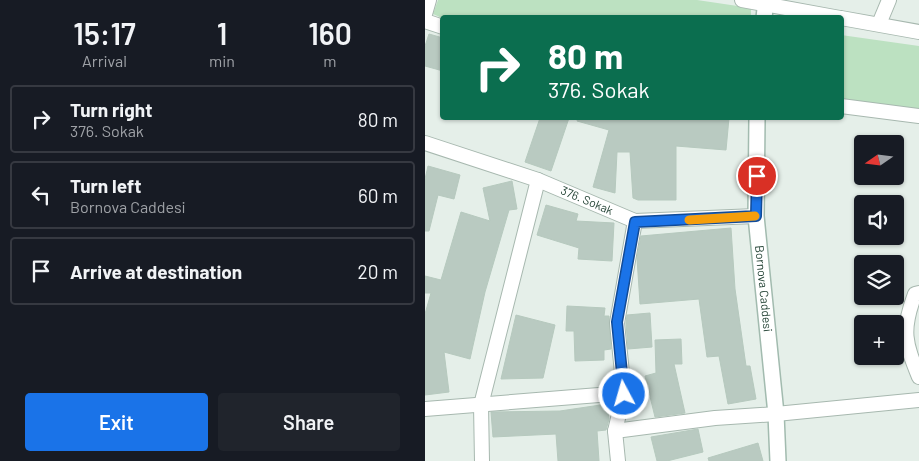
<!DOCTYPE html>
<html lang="en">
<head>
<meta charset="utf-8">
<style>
	:root { --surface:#171b24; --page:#20242c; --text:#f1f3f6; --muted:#9ea1a6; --line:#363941; --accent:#1a73e8 }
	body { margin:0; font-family:Barlow,sans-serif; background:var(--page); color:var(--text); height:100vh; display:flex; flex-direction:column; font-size:19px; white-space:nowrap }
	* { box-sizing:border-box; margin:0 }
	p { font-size:16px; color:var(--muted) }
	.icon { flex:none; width:28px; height:28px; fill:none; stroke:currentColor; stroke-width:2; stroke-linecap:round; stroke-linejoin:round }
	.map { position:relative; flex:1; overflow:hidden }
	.panel { display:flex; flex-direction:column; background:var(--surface); width:425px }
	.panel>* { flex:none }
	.banner { position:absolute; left:15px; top:15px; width:404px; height:105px; border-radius:5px; box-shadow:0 1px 4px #0004; background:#0b6e4f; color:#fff; overflow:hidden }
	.needle { width:32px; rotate:256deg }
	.tools { position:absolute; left:429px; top:135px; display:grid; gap:10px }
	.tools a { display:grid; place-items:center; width:50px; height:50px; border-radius:5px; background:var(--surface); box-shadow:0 1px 4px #0004; font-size:25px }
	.pin { position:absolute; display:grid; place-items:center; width:42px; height:42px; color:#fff; margin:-21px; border:2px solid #fff; border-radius:50%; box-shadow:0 1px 5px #0007 }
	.me { position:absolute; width:55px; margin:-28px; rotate:354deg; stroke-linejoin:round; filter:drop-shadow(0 0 4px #0008) }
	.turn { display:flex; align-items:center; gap:18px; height:105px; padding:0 25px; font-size:22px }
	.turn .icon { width:65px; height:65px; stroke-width:2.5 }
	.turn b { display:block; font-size:35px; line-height:42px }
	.eta { display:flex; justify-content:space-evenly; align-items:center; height:85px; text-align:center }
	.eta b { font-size:30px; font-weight:600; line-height:35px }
	.button { display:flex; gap:10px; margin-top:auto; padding:10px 25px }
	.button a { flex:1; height:58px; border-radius:5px; background:var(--accent); color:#fff; font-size:20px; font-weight:600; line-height:58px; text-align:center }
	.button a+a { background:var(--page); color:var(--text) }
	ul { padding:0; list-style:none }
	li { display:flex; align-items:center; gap:15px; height:68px; margin:0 10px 8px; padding:0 15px; border:2px solid var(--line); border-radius:5px }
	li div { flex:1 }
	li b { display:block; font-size:19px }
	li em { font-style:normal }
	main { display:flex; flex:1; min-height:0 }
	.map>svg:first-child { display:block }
	.green { fill:#bce1c1 }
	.building { fill:#b9cac1; stroke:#b6c9be }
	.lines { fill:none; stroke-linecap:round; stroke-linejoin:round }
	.street-casing { stroke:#a7b8af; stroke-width:16 }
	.secondary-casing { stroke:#a2bbaf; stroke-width:18 }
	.street { stroke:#fff; stroke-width:14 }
	.secondary { stroke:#fff; stroke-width:15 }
	.route-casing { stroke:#114b97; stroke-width:12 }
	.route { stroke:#1a73e8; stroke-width:9 }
	.slow { stroke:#f59e0b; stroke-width:9 }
	.labels { text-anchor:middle; stroke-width:4; stroke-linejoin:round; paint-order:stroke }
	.street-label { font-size:12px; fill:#224234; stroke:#f6fbf7 }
</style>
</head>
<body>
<main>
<section class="panel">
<div class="eta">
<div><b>15:17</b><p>Arrival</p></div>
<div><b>1</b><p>min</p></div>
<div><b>160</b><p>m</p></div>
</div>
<ul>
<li><svg class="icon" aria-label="right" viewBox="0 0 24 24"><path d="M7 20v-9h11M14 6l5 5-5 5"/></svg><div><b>Turn right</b><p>376. Sokak</p></div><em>80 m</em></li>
<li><svg class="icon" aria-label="left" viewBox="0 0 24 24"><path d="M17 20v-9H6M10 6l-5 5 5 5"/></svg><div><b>Turn left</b><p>Bornova Caddesi</p></div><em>60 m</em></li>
<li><svg class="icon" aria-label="arrive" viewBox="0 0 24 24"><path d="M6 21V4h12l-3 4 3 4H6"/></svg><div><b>Arrive at destination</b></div><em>20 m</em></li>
</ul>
<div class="button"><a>Exit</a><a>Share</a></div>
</section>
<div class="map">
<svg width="494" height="461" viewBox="0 0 494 461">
	<rect width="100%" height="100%" fill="#e5efe9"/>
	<path class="green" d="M13,0H272L326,8V18H17L8,14Z
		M416,35L494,46V111L416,101Z"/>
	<path class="building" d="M4,34L18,38V71L0,66V46Z
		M115,118H144L126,171L100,162Z
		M153,118H304L301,150L251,146V200H213L208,198L205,152H192L190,193L168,187L184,130L152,121Z
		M3,166L35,175L29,199L13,195L4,231H0V179Z
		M87,181L92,209L84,210L60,292L45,359L19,352L24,392L0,395V314L6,293H0V276L16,280L36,212L65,221L58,188Z
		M121,205L153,214L151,221L189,223L187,261L153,259L154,248L112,235Z
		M306,228L310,289L321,366H325L331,399L303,404L294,356L282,357L274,299L215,304L212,258L216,236Z
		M142,306L180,308L179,316H184L186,349L179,350V360L150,361L149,331H141Z
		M225,313L227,347L203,349L201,323L202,315Z
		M91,315L130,325L118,378L76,379Z
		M256,339L257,364H249L260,413L230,417L220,376L231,373L230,340Z
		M182,404L184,419L181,430L172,431L174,461H133L131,434L68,437L66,412L135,411Z
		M273,429L278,452L242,461H232L226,437Z
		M333,443L338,461H284L283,458Z"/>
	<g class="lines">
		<g class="street-casing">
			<g id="street">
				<path d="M317,0L415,18"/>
				<path d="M0,14L4,0"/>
				<path d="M416,18L494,32"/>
				<path d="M0,21L18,27"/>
				<path d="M454,24L464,0"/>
				<path d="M416,106L494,116"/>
				<path id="s1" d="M0,143L113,180L210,221L331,216"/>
				<path d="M494,293L490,294C476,331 480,342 494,377"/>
				<path d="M0,409L199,393"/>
				<path d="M190,431L290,418L351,414L494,400"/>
				<path d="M57,461L56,405L113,180"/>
				<path d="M193,461L190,431L199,393L192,323L210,221"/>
			</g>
		</g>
		<g class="secondary-casing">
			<g id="secondary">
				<path d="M339,18L341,0"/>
				<path id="s2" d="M332,118L331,216L351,414L353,461"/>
			</g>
		</g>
		<use href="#street" class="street"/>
		<use href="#secondary" class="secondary"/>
	</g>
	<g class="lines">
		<g class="route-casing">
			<path id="route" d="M199,394L192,322L210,222L331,216L332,176"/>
		</g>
		<use href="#route" class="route"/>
		<path class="slow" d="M264,220L330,216"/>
	</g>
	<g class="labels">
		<g class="street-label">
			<text dy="4" stroke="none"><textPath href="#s1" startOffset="172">376. Sokak</textPath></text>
			<text dy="4" stroke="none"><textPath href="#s2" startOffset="171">Bornova Caddesi</textPath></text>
		</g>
	</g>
</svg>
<div class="tools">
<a><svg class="needle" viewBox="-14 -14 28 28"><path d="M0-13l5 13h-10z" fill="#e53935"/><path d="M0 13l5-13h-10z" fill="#9ea1a6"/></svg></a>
<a><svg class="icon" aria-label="sound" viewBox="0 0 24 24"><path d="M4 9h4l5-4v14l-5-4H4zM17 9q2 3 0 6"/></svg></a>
<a><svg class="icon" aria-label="layers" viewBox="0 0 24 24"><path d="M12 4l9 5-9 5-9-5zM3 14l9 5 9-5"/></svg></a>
<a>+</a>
</div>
<div class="pin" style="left:332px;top:176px;background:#d93025"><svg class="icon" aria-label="arrive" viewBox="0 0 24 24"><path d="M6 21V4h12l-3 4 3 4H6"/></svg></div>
<svg class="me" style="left:199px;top:394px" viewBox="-20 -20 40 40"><circle r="17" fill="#1a73e8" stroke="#fff" stroke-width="3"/><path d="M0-11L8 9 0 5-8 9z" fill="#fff"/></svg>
<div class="banner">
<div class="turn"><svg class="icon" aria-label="right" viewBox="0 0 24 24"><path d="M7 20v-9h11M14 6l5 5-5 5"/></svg><div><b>80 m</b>376. Sokak</div></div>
</div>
</div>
</main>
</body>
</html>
